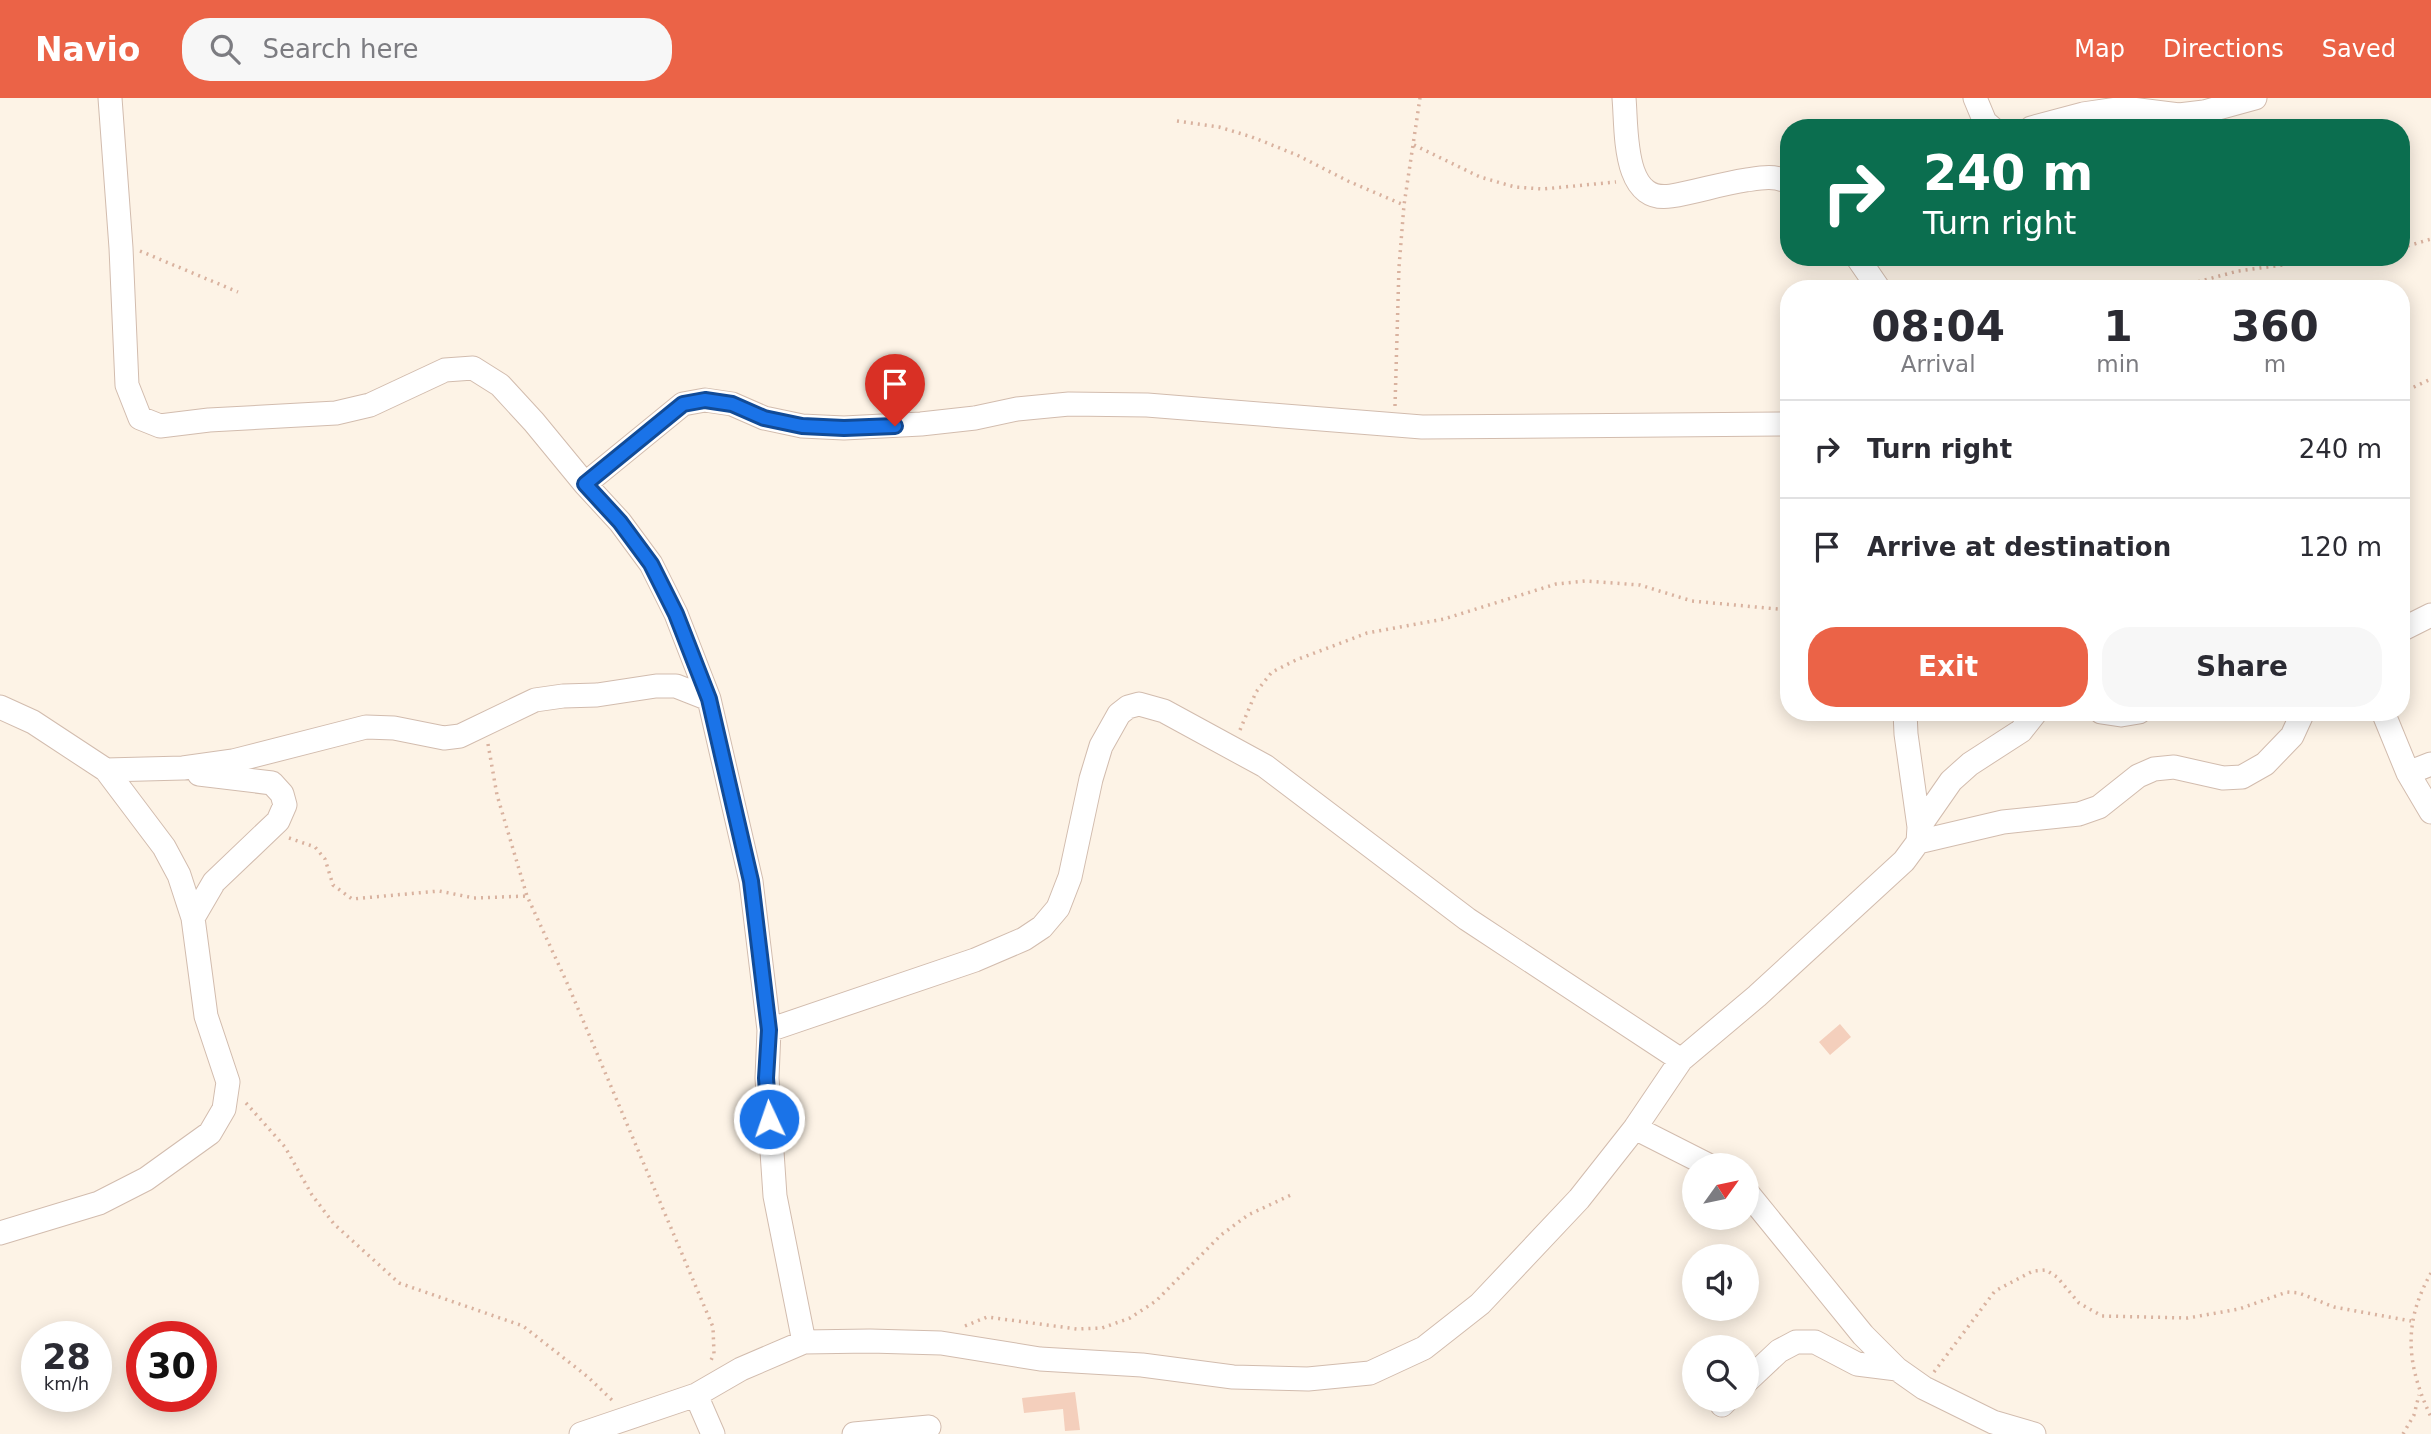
<!DOCTYPE html>
<html lang="en">
<head>
<meta charset="utf-8">
<style>
	:root { --surface:#fff; --page:#f7f7f7; --text:#2b2b33; --muted:#7c7c81; --line:#e1e1e2; --accent:#eb6347 }
	body { margin:0; font-family:"DejaVu Sans",sans-serif; background:var(--page); color:var(--text); height:100vh; display:flex; flex-direction:column; font-size:26px; white-space:nowrap }
	* { box-sizing:border-box; margin:0 }
	p { font-size:23px; color:var(--muted) }
	.icon { flex:none; width:38px; height:38px; fill:none; stroke:currentColor; stroke-width:2; stroke-linecap:round; stroke-linejoin:round }
	.map { position:relative; flex:1; overflow:hidden }
	.drawer { position:absolute; left:1780px; top:182px; width:630px; height:441px; display:flex; flex-direction:column; background:var(--surface); border-radius:28px; box-shadow:0 4px 18px #0003 }
	.drawer>* { flex:none }
	.hud { position:absolute; left:1780px; top:21px; width:630px; height:147px; border-radius:28px; box-shadow:0 4px 18px #0003; background:#0b6e4f; color:#fff; overflow:hidden }
	.needle { width:46px; rotate:57deg }
	.controls { position:absolute; left:1682px; top:1055px; display:grid; gap:14px }
	.controls a { display:grid; place-items:center; width:77px; height:77px; border-radius:50%; background:var(--surface); box-shadow:0 4px 18px #0003; font-size:35px }
	.speed { position:absolute; left:21px; top:1223px; display:flex; gap:14px; font-size:35px; font-weight:700; text-align:center }
	.speed>* { display:grid; place-content:center; width:91px; height:91px; border-radius:50%; background:var(--surface); box-shadow:0 4px 18px #0003; line-height:1 }
	.speed small { font-size:18px; font-weight:400 }
	.speed .limit { border:10px solid #d22; background:#fff; color:#111 }
	.pin { position:absolute; display:grid; place-items:center; width:60px; height:60px; color:#fff; margin:-72px -30px; border-radius:50% 50% 50% 0; rotate:-45deg; box-shadow:0 0 7px #0007 }
	.pin .icon { rotate:45deg }
	.me { position:absolute; width:77px; margin:-38px; rotate:357deg; stroke-linejoin:round; filter:drop-shadow(0 0 5px #0008) }
	.turn { display:flex; align-items:center; gap:24px; height:147px; padding:0 28px; font-size:32px }
	.turn .icon { width:91px; height:91px; stroke-width:2.5 }
	.turn b { display:block; font-size:49px; line-height:60px }
	.eta { display:flex; justify-content:space-evenly; align-items:center; height:119px; text-align:center }
	.eta b { font-size:42px; font-weight:700; line-height:49px }
	.cta { display:flex; gap:14px; margin-top:auto; padding:14px 28px }
	.cta a { flex:1; height:80px; border-radius:28px; background:var(--accent); color:#fff; font-size:28px; font-weight:700; line-height:80px; text-align:center }
	.cta a+a { background:var(--page); color:var(--text) }
	ul { padding:0; list-style:none }
	li { display:flex; align-items:center; gap:21px; height:98px; padding:0 28px; border-top:2px solid var(--line) }
	li div { flex:1 }
	li b { display:block; font-size:26px }
	li em { font-style:normal }
	header { display:flex; align-items:center; gap:42px; box-sizing:border-box; height:98px; padding:0 35px; background:var(--accent); color:#fff }
	header strong { font-size:33px }
	nav { display:flex; gap:38px; margin-inline-start:auto; font-size:24px }
	.search { width:490px; height:63px; background:var(--page); display:flex; align-items:center; gap:18px; box-sizing:border-box; padding:0 24px; border-radius:28px; color:var(--muted); font-size:26px }
	.map>svg:first-child { display:block }
	.building { fill:#f4cfbc }
	.lines { fill:none; stroke-linecap:round; stroke-linejoin:round }
	.minor-casing { stroke:#d2bcae; stroke-width:25 }
	.path { stroke:#d9b29f; stroke-width:3.5; stroke-dasharray:2 5; stroke-linecap:butt }
	.minor { stroke:#fff; stroke-width:23 }
	.route-casing { stroke:#114b97; stroke-width:18 }
	.route { stroke:#1a73e8; stroke-width:12 }
</style>
</head>
<body>
<header>
<strong>Navio</strong>
<div class="search"><svg class="icon" aria-label="search" viewBox="0 0 24 24"><circle cx="10" cy="10" r="6"/><path d="M15 15l6 6"/></svg>Search here</div>
<nav><a>Map</a><a>Directions</a><a>Saved</a></nav>
</header>
<div class="map">
<svg width="2431" height="1336" viewBox="0 0 2431 1336">
	<rect width="100%" height="100%" fill="#fdf3e6"/>
	<path class="building" d="M1840,926L1851,939L1830,957L1819,944Z
		M1075,1294L1080,1332L1065,1333L1063,1311L1024,1315L1022,1300Z"/>
	<g class="lines">
		<g class="minor-casing">
			<path id="minor" d="M110,0L121,150L127,287L140,320L160,328L209,322L336,315L370,307L445,272L473,270L500,287L534,324L585,386L620,424L651,466L676,516L709,601L751,783L769,932L767,980L775,1098L804,1244
				M1624,0C1627,32 1622,106 1671,98C1696,94 1720,86 1746,82C1760,80 1775,77 1788,84
				M1975,0L1985,24L1992,30
				M2031,30L2083,16L2124,10L2179,17L2204,14L2255,0
				M1857,159L1879,191
				M585,386L683,306L705,302L732,306L764,320L802,328L844,330L921,326L975,320L1017,311L1069,306L1147,307L1422,329L1788,326
				M2401,532L2431,517
				M0,609L33,624L106,672L164,749L179,777L193,820L206,918L228,984L224,1011L210,1035L146,1081L99,1105L0,1135
				M2101,614L2121,617L2139,614
				M2383,614L2408,675L2431,714
				M106,672L183,670L233,663L366,629L394,630L444,640L460,638L535,602L563,598L597,597L656,588H676L709,601
				M2408,675L2431,666
				M1919,729L1951,683L1970,666L2021,633L2036,614
				M1918,744L2003,724L2079,716L2099,709L2138,678L2154,671L2174,669L2223,680L2242,679L2265,666L2292,638L2303,614
				M193,820L214,784L278,723L285,707L282,696L272,685L199,676
				M769,932L975,862L1024,841L1042,829L1058,810L1070,779L1091,681L1101,648L1119,616L1128,609L1139,606L1164,613L1265,668L1467,821L1681,962
				M1635,1030L1710,1068
				M1746,1093L1863,1237L1897,1271L1924,1290L1993,1324L2034,1336
				M1746,1284L1779,1253L1796,1244H1815L1857,1266L1897,1271
				M696,1297L713,1336
				M1722,1307L1727,1302
				M581,1336L696,1297L741,1271L804,1244L870,1243L941,1245L1040,1261L1142,1267L1233,1279L1308,1281L1370,1275L1424,1250L1480,1206L1579,1101L1635,1030L1681,962L1757,898L1904,763L1918,744L1919,729L1906,636L1905,614
				M854,1336L929,1329"/>
		</g>
		<path class="path" d="M1177,23L1219,29L1252,39L1297,57L1348,83L1404,107
			M1414,47L1480,79L1515,89L1543,91L1616,84
			M2401,150L2431,141
			M140,153L238,194
			M2171,191L2238,173L2341,159
			M2401,295L2431,281
			M1395,308L1399,169L1404,107L1420,0
			M1240,632L1256,594L1272,574L1296,562L1367,535L1444,521L1556,486L1585,483L1640,487L1692,503L1788,512
			M488,646L497,697L527,798L568,887L713,1229L714,1256L709,1266
			M289,740L315,749L325,761L333,787L352,801L439,793L474,800L527,798
			M246,1005L285,1049L312,1097L334,1126L399,1185L523,1228L588,1279L615,1305
			M2431,1175C2402,1226 2407,1268 2431,1319
			M965,1228L987,1219L1077,1231L1102,1230L1130,1220L1156,1203L1221,1137L1248,1117L1293,1096
			M1934,1274L1995,1193L2033,1173L2046,1172L2057,1179L2079,1205L2102,1218L2188,1220L2239,1211L2287,1194L2299,1195L2334,1209L2411,1223
			M2403,1336L2414,1317L2419,1297"/>
		<use href="#minor" class="minor"/>
	</g>
	<g class="lines">
		<g class="route-casing">
			<path id="route" d="M769,1021L766,980L769,932L751,783L709,601L676,516L651,466L620,424L585,386L683,306L705,302L732,306L764,320L802,328L844,330L895,328"/>
		</g>
		<use href="#route" class="route"/>
	</g>
</svg>
<div class="controls">
<a><svg class="needle" viewBox="-14 -14 28 28"><path d="M0-13l5 13h-10z" fill="#e53935"/><path d="M0 13l5-13h-10z" fill="#7c7c81"/></svg></a>
<a><svg class="icon" aria-label="sound" viewBox="0 0 24 24"><path d="M4 9h4l5-4v14l-5-4H4zM17 9q2 3 0 6"/></svg></a>
<a><svg class="icon" aria-label="search" viewBox="0 0 24 24"><circle cx="10" cy="10" r="6"/><path d="M15 15l6 6"/></svg></a>
</div>
<div class="speed"><div>28<small>km/h</small></div><div class="limit">30</div></div>
<div class="pin" style="left:895px;top:328px;background:#d93025"><svg class="icon" aria-label="arrive" viewBox="0 0 24 24"><path d="M6 21V4h12l-3 4 3 4H6"/></svg></div>
<svg class="me" style="left:769px;top:1021px" viewBox="-20 -20 40 40"><circle r="17" fill="#1a73e8" stroke="#fff" stroke-width="3"/><path d="M0-11L8 9 0 5-8 9z" fill="#fff"/></svg>
<div class="hud">
<div class="turn"><svg class="icon" aria-label="right" viewBox="0 0 24 24"><path d="M7 20v-9h11M14 6l5 5-5 5"/></svg><div><b>240 m</b>Turn right</div></div>
</div>
<section class="drawer">
<div class="eta">
<div><b>08:04</b><p>Arrival</p></div>
<div><b>1</b><p>min</p></div>
<div><b>360</b><p>m</p></div>
</div>
<ul>
<li><svg class="icon" aria-label="right" viewBox="0 0 24 24"><path d="M7 20v-9h11M14 6l5 5-5 5"/></svg><div><b>Turn right</b></div><em>240 m</em></li>
<li><svg class="icon" aria-label="arrive" viewBox="0 0 24 24"><path d="M6 21V4h12l-3 4 3 4H6"/></svg><div><b>Arrive at destination</b></div><em>120 m</em></li>
</ul>
<div class="cta"><a>Exit</a><a>Share</a></div>
</section>
</div>
</body>
</html>
